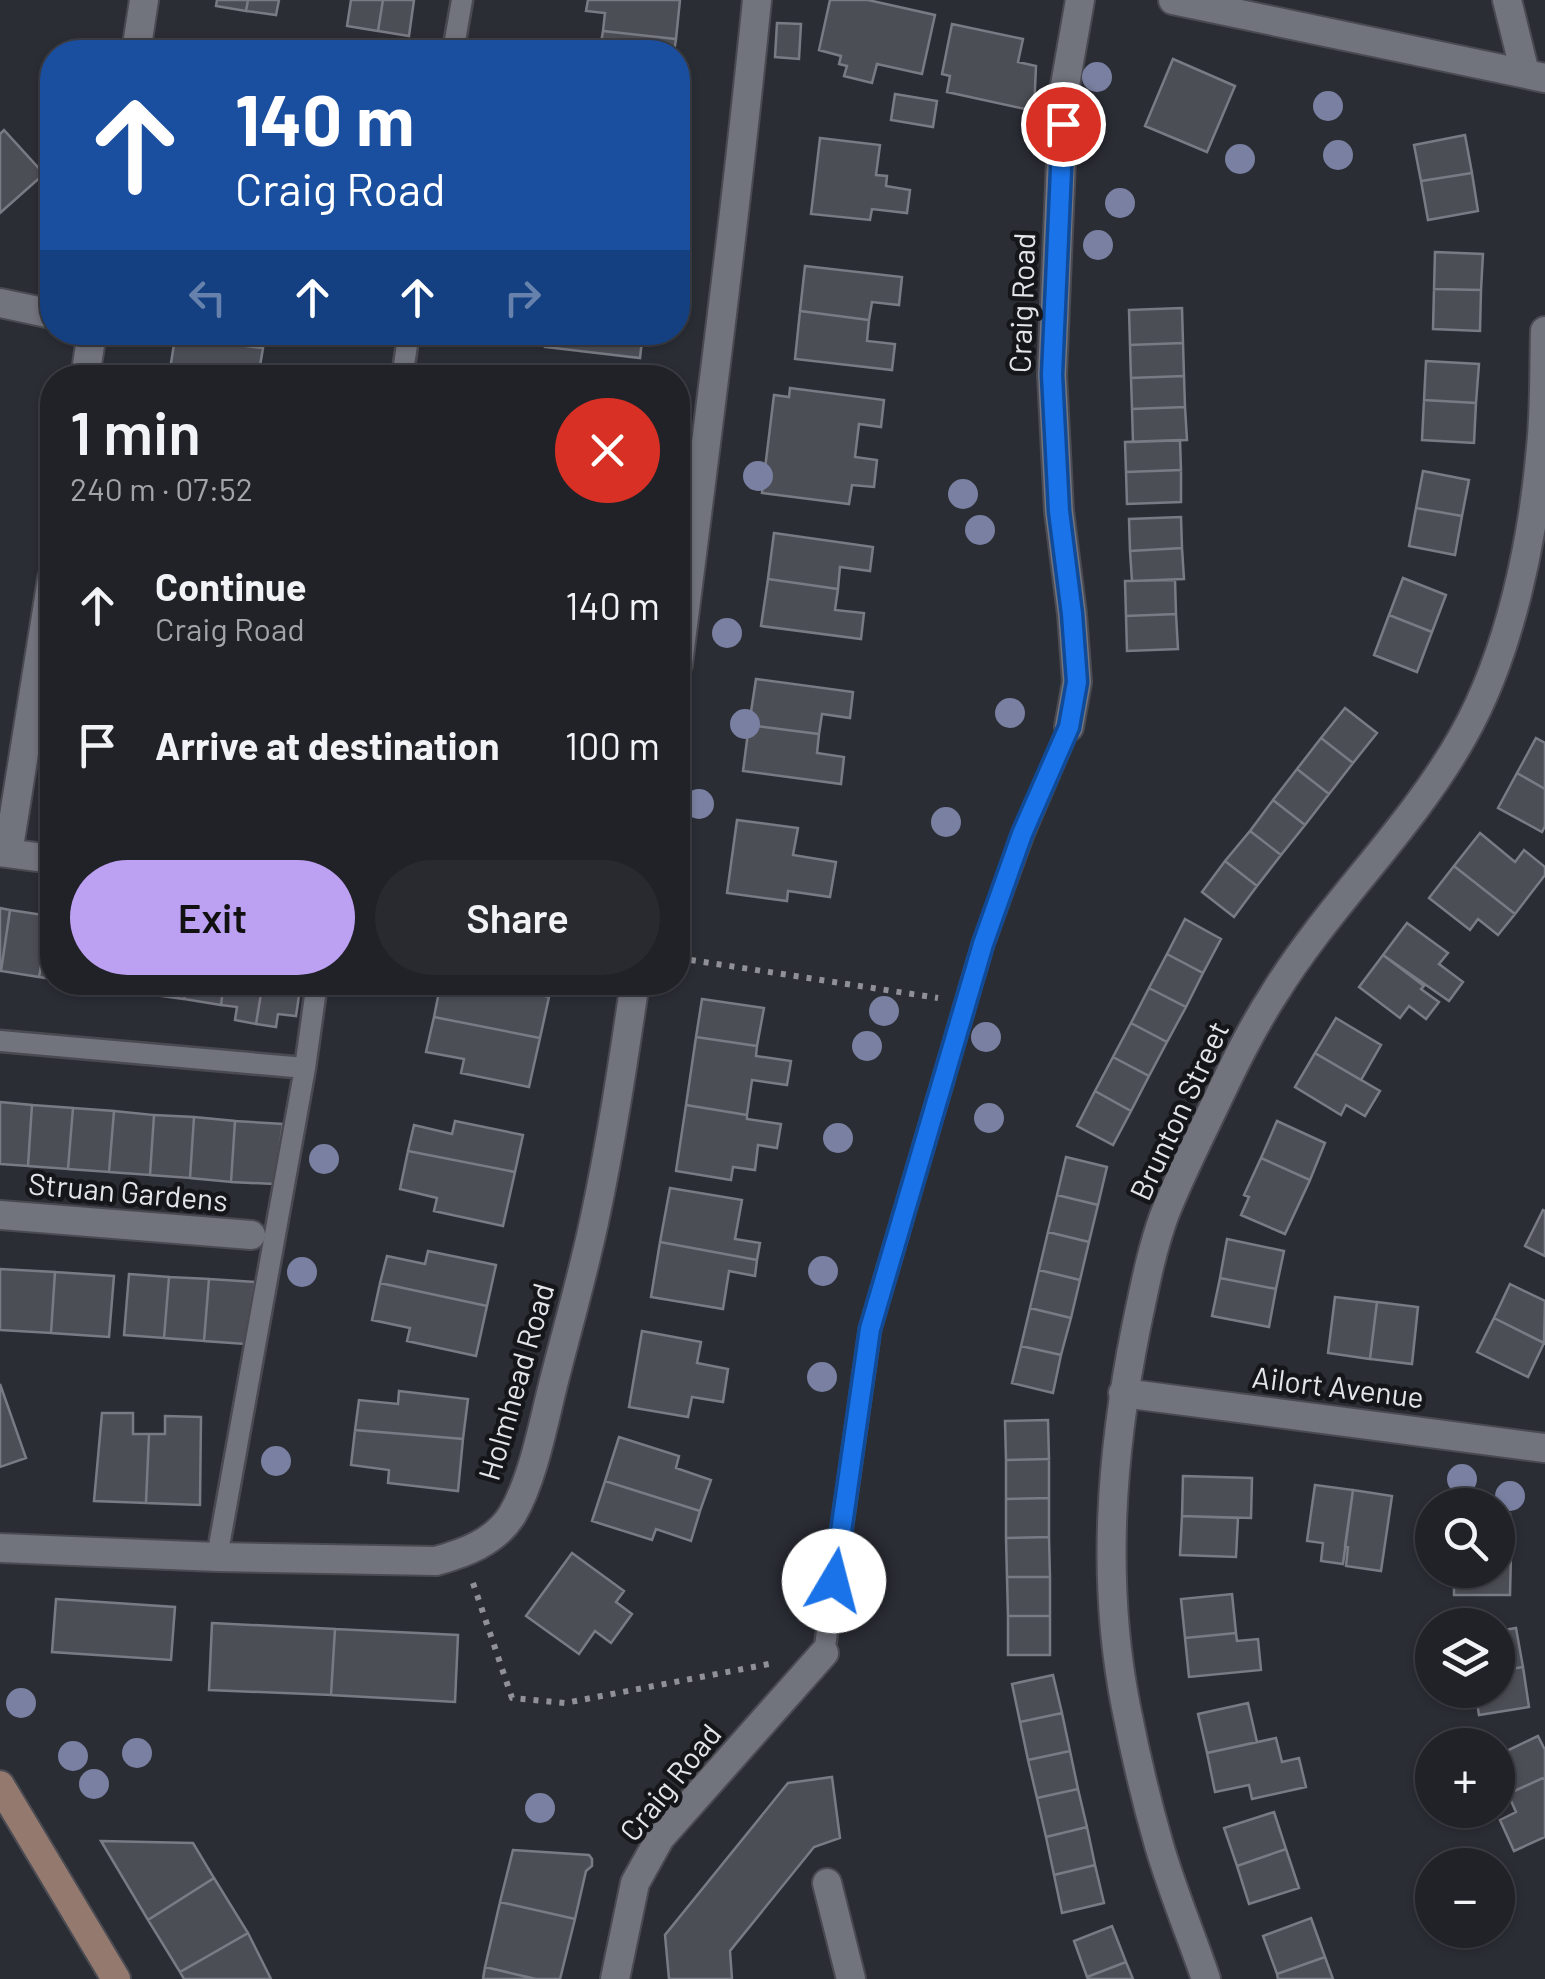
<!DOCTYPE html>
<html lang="en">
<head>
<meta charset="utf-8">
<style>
	:root { --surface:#202228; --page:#282a30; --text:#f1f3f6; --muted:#a2a4a8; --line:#3d3f45; --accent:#bca0f2 }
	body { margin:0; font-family:Barlow,sans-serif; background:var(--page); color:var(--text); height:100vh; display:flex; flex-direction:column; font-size:38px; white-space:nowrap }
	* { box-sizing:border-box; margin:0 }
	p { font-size:32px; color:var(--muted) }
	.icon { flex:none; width:55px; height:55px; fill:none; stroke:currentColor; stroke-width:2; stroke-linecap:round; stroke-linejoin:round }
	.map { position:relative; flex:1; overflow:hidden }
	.panel { position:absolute; left:40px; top:365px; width:650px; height:630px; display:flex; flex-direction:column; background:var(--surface); border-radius:40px; box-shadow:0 2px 8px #0004,0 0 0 2px var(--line) }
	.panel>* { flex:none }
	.guide { position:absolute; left:40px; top:40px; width:650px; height:305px; border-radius:40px; box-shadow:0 2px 8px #0004,0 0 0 2px var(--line); background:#1a4fa0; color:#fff; overflow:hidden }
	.buttons { position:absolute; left:1415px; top:1488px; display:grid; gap:20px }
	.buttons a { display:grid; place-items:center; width:100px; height:100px; border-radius:50%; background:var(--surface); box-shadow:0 2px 8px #0004,0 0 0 2px var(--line); font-size:50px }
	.pin { position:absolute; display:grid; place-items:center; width:85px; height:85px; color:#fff; margin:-42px; border:5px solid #fff; border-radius:50%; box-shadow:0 2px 10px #0007 }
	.me { position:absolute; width:110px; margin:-55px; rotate:8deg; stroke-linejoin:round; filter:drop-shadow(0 0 8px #0008) }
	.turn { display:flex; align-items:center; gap:35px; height:210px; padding:0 30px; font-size:45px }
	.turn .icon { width:130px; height:130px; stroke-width:2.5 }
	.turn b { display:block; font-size:70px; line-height:85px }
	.lanes { display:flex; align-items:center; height:95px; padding:0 30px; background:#0003; justify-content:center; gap:50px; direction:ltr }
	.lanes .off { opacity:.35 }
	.round { display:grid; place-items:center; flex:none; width:105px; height:105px; border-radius:52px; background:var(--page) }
	.overview { display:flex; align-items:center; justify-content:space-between; height:170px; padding:0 30px }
	h1 { font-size:60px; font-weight:600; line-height:75px }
	.action { display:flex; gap:20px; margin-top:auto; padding:20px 30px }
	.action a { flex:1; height:115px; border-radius:60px; background:var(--accent); color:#111; font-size:40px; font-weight:600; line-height:115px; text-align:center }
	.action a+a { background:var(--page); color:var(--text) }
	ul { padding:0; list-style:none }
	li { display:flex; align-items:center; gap:30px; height:140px; padding:0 30px }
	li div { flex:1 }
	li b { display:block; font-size:38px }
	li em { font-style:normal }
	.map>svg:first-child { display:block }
	.building { fill:#4c4e56; stroke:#797b84; stroke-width:2.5 }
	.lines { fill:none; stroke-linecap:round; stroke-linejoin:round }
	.service-casing { stroke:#4a4b52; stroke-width:25 }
	.minor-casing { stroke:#4a4b52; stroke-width:32 }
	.tertiary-casing { stroke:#4a4b52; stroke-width:32 }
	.secondary-casing { stroke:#4a4b52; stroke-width:32 }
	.path { stroke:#909197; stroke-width:6; stroke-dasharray:5 8; stroke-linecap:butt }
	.service { stroke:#71737d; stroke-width:20 }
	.minor { stroke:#71737d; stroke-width:28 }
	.tertiary { stroke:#71737d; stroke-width:28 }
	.secondary { stroke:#93796e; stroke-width:28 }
	.tree { fill:#7980a1 }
	.route-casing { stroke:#114b97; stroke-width:25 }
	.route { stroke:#1a73e8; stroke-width:18 }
	.labels { text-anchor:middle; stroke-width:9; stroke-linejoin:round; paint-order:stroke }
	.street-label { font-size:30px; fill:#e4e5ea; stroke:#151619 }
</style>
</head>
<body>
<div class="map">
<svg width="1545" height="1979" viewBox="0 0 1545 1979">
	<rect width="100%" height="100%" fill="#2b2d35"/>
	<path class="building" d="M217,0H248L246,11L216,6Z
		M248,0H279L276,15L246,11Z
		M351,0H383L378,31L347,26Z
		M383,0H414L409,36L378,31Z
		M588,0H680L676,39L603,31L605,13L586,11Z
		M830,0H868L935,15L922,74L877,64L872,83L844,76L847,66L839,64L841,56L819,50Z
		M777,23L801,24L799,59L775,57Z
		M952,24L1023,39L1018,62L1036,66L1034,111L947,92L950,76L942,74Z
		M603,31L676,39L674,52H583L584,41L601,43Z
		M1173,59L1235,86L1207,152L1145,126Z
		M895,94L937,101L933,127L891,120Z
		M4,130L44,174L0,213V134Z
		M1465,135L1472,173L1421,181L1414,145Z
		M820,138L880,145L876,175L887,176L886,186L910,190L907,213L872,209L870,220L811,214Z
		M1472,173L1478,211L1428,220L1421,181Z
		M1435,252L1483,254L1481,290L1434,289Z
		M805,266L902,277L899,305L872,302L869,320L800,311Z
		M1434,289L1481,290L1480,331L1433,329Z
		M1182,308L1183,343L1130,345L1129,310Z
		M800,311L869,320L867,341L895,344L892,370L795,359Z
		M176,332H239L238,345L263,348L258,378H226L170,369Z
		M547,332H643L640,358L545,347Z
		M1183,343L1184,376L1131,378L1130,345Z
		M1426,361L1479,364L1476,403L1424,400Z
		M1184,376L1185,407L1132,409L1131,378Z
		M790,388L884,400L881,427L859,424L855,457L877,460L874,487L852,485L849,504L762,493L774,395L789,397Z
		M1424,400L1476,403L1474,443L1422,440Z
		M1185,407L1187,440L1133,442L1132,409Z
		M1180,440L1181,470L1126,472L1125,442Z
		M1181,470V502L1127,504L1126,472Z
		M1423,471L1469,480L1462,516L1416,508Z
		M1416,508L1462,516L1455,555L1409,546Z
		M1181,517L1182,548L1130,551L1129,519Z
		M774,533L873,547L870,571L840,567L838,589L768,579Z
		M1182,548L1184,579L1132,581L1130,551Z
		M1403,578L1446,595L1432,632L1389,615Z
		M768,579L838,589L835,610L864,613L861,639L761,626Z
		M1175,580L1176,614L1126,616L1125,581Z
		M1176,614L1178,649L1127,651L1126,616Z
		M1389,615L1432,632L1417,672L1374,655Z
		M756,679L853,692L850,718L822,714L819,734L749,725Z
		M1345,708L1377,733L1353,763L1321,738Z
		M749,725L819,734L817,753L844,757L841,784L743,771Z
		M1321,738L1353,763L1329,794L1297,769Z
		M1536,738L1545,743V789L1517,773Z
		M1297,769L1329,794L1305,825L1273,800Z
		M1517,773L1545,789V826L1542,832L1498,808Z
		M1273,800L1305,825L1281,855L1250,831Z
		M737,820L798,828L793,855L836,862L830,897L788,891L787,901L727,893Z
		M1250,831L1281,855L1257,886L1225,861Z
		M1480,833L1515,862L1524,850L1545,867V875L1515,914L1454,866Z
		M1225,861L1257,886L1234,917L1202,892Z
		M1454,866L1515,914L1498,935L1478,919L1470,930L1429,898Z
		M0,908L10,910L1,971H0Z
		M10,910L50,916L39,977L1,971Z
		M50,916H52V979L39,977Z
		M1185,919L1221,939L1203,973L1167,954Z
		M1407,923L1448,953L1439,964L1463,982L1449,1001L1383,955Z
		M1167,954L1203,973L1186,1007L1149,988Z
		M1383,955L1424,986L1421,989L1439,1002L1426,1019L1409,1006L1400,1018L1359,987Z
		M113,982H149L147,994L112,989Z
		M149,982H187L184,999L147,994Z
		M187,982H224L221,1005L184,999Z
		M224,982H263L256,1024L235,1020L237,1007L221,1005Z
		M263,982H301L296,1016L278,1014L276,1027L256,1024Z
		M482,982L549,997L540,1038L434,1017L440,987L479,995Z
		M1149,988L1186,1007L1167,1042L1131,1023Z
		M702,999L764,1008L757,1046L696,1037Z
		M434,1017L540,1038L529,1087L461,1073L464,1059L426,1052Z
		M1336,1018L1381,1045L1361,1080L1315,1053Z
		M1131,1023L1167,1042L1149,1076L1113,1057Z
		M696,1037L757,1046L756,1056L791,1061L787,1085L752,1080L747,1115L686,1105Z
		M1315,1053L1380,1091L1365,1116L1346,1105L1341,1115L1295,1087Z
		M1113,1057L1149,1076L1131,1111L1095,1091Z
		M1095,1091L1131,1111L1113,1145L1077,1126Z
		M0,1102L32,1105L28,1166L0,1164Z
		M32,1105L73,1108L68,1169L28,1166Z
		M686,1105L747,1115V1119L781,1124L777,1148L758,1145L755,1170L733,1167L731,1180L676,1171Z
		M73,1108L114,1111L109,1172L68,1169Z
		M114,1111L154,1115L150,1175L109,1172Z
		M154,1115L194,1117L190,1178L150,1175Z
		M194,1117L235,1121L231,1182L190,1178Z
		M235,1121L283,1124L274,1184L231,1182Z
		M455,1121L523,1135L515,1172L408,1151L414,1125L452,1134Z
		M1277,1121L1325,1143L1310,1180L1261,1158Z
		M408,1151L515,1172L503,1226L434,1211L437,1198L400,1189Z
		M1066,1157L1107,1167L1098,1205L1057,1195Z
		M1261,1158L1310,1180L1285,1234L1241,1215L1249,1197L1244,1195Z
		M670,1188L742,1200L735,1239L760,1243L757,1260L660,1242Z
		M1057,1195L1098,1205L1089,1242L1048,1232Z
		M1543,1210L1545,1211V1256L1525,1246Z
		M1048,1232L1089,1242L1080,1280L1039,1270Z
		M1227,1239L1284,1251L1276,1289L1220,1278Z
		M660,1242L757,1260L755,1276L729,1271L723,1309L651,1297Z
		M428,1251L496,1265L487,1306L380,1283L387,1256L425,1264Z
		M0,1269L55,1272L51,1333L0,1330Z
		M1039,1270L1080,1280L1071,1318L1030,1308Z
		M55,1272L114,1276L109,1337L51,1333Z
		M129,1274L169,1277L164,1338L124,1335Z
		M169,1277L209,1279L204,1341L164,1338Z
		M1220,1278L1276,1289L1269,1327L1212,1316Z
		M209,1279L255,1282L245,1344L204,1341Z
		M380,1283L487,1306L476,1356L407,1341L410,1328L372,1320Z
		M1510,1284L1545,1301L1544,1343L1494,1318Z
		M1335,1297L1377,1302L1370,1359L1328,1353Z
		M1377,1302L1418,1307L1412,1364L1370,1359Z
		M1030,1308L1071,1318L1061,1355L1021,1346Z
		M1494,1318L1544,1343L1528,1377L1477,1352Z
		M642,1331L701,1342L697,1363L728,1369L723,1402L692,1397L688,1417L629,1407Z
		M1021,1346L1061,1355L1053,1393L1012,1383Z
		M0,1384L26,1458L0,1467Z
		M399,1391L468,1399L463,1439L355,1430L359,1400L398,1404Z
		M102,1413H133V1434H149L146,1503L94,1501Z
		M165,1416L201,1417L200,1505L146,1503L149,1434H165Z
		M1048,1420L1049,1459L1006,1460L1005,1421Z
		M355,1430L463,1439L458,1491L388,1483L389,1470L351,1465Z
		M619,1437L679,1456L676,1468L711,1480L700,1511L605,1481Z
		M1049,1459V1498L1006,1499V1460Z
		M1183,1476L1252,1478L1251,1518L1182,1516Z
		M605,1481L700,1511L691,1541L656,1529L652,1540L592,1521Z
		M1315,1485L1353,1490L1343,1564L1321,1561L1323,1543L1307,1541Z
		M1353,1490L1392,1496L1381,1571L1346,1566L1348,1547L1345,1546Z
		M1049,1498V1537L1006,1538V1499Z
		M1498,1514H1510L1511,1554L1498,1555Z
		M1182,1516L1238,1518L1236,1557L1180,1555Z
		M1049,1537L1050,1577H1007L1006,1538Z
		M572,1553L624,1591L616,1602L632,1614L611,1643L595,1631L579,1654L526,1616Z
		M1511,1554L1510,1595H1454V1570H1498V1555Z
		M1007,1577H1050V1616H1008Z
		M1232,1594L1236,1633L1185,1638L1181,1599Z
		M56,1599L175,1607L171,1660L52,1652Z
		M1008,1616H1050V1655H1008Z
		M212,1623L335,1629L331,1695L209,1690Z
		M1516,1628L1523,1667L1498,1671V1631Z
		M335,1629L458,1635L455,1702L331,1695Z
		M1236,1633L1237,1641L1258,1639L1261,1670L1189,1677L1185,1638Z
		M1523,1667L1529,1707L1479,1715L1475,1690H1498V1671Z
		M1053,1675L1062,1713L1020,1722L1012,1684Z
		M1248,1703L1257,1742L1207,1753L1198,1714Z
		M1062,1713L1070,1751L1028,1760L1020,1722Z
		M1538,1736L1545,1750V1777L1508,1794L1498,1771V1755Z
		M1276,1738L1282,1762L1299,1758L1306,1787L1252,1799L1249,1785L1215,1792L1207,1753Z
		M1070,1751L1078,1789L1037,1798L1028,1760Z
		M832,1777L840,1838L814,1847L730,1951L732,1979H669L665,1935L788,1783Z
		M1545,1777V1837L1514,1851L1500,1820L1516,1812L1508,1794Z
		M1078,1789L1087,1827L1046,1837L1037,1798Z
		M1274,1812L1286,1849L1237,1866L1224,1828Z
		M1087,1827L1095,1865L1054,1875L1046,1837Z
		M101,1841L193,1843L214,1878L148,1920Z
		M1286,1849L1299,1888L1249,1904L1237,1866Z
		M513,1850L589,1855L592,1859V1866L586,1871L575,1919L500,1902Z
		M1095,1865L1104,1903L1062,1913L1054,1875Z
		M214,1878L248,1933L180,1972L148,1920Z
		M500,1902L575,1919L560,1979H536L485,1967Z
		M1311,1918L1325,1957L1277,1974L1263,1936Z
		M1112,1926L1126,1962L1087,1977L1074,1941Z
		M248,1933L271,1979H184L180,1972Z
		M1325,1957L1333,1979H1278L1277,1974Z
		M1126,1962L1133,1979H1088L1087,1977Z
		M485,1967L536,1979H483Z"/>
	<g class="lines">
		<g class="service-casing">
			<path id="service" d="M453,52L462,0
				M402,378L409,332
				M0,1041L305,1068
				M217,1557L305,1068L317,982
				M824,1653L870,1329L983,944L1023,834L1069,727"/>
		</g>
		<g class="minor-casing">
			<path id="minor" d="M1507,0L1525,73
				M136,52L144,0
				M0,303L52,314
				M85,378L92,332
				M678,664C706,443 735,222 757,0
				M1069,727L1077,682L1072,614L1059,511L1052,375L1064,91L1080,0
				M0,852L52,859
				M8,853L52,579
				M0,1215L251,1235
				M1123,1393L1545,1448
				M0,1548L217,1557L436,1561C465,1553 495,1542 512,1515C534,1478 544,1419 555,1377C568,1326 583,1274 594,1222C611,1143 623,1063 635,982
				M827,1883L851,1979
				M615,1979L635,1883L660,1838L824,1653"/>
		</g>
		<g class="tertiary-casing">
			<path id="tertiary" d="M1173,0L1545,78
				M1206,1979C1191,1935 1172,1890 1159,1845C1146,1800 1135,1753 1126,1707C1101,1581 1111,1453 1136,1328C1144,1290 1151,1252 1164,1216C1178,1180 1195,1146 1212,1111C1231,1071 1250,1031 1274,994C1330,903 1411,829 1463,736C1510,653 1533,541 1541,447C1545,409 1544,370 1545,331"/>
		</g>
		<g class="secondary-casing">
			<path id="secondary" d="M0,1785L116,1979"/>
		</g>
		<path class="path" d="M678,958L938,998
			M473,1583L512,1698L565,1703L769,1664"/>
		<use href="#service" class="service"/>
		<use href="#minor" class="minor"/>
		<use href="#tertiary" class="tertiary"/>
		<use href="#secondary" class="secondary"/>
	</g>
	<g class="tree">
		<circle cx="1097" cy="77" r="15"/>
		<circle cx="1328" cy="106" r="15"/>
		<circle cx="1338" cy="155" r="15"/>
		<circle cx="1240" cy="159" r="15"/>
		<circle cx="1120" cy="203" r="15"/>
		<circle cx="1098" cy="245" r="15"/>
		<circle cx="758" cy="476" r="15"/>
		<circle cx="963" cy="494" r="15"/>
		<circle cx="980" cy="530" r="15"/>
		<circle cx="727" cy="633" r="15"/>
		<circle cx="1010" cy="713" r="15"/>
		<circle cx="745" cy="724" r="15"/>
		<circle cx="699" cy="804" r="15"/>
		<circle cx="946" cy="822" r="15"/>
		<circle cx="884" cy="1011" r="15"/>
		<circle cx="986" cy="1037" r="15"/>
		<circle cx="867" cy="1046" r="15"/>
		<circle cx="989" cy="1118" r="15"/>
		<circle cx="838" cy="1138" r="15"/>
		<circle cx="324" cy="1159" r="15"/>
		<circle cx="823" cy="1271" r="15"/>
		<circle cx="302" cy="1272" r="15"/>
		<circle cx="822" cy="1377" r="15"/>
		<circle cx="276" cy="1461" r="15"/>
		<circle cx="1462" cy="1479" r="15"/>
		<circle cx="1510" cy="1496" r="15"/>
		<circle cx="21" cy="1703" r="15"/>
		<circle cx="137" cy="1753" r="15"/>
		<circle cx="73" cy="1756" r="15"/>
		<circle cx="94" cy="1784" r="15"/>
		<circle cx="540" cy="1808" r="15"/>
	</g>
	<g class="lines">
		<g class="route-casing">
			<path id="route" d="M834,1581L870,1329L983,944L1022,834L1069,727L1077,682L1072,614L1059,511L1052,375L1063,124"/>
		</g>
		<use href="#route" class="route"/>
	</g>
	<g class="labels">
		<g class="street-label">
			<text transform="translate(1023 303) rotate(-88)" y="10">Craig Road</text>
			<text transform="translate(1180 1111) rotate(-65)" y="10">Brunton Street</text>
			<text transform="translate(128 1193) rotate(5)" y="10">Struan Gardens</text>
			<text transform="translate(517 1382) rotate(-74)" y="10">Holmhead Road</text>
			<text transform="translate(1338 1388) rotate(7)" y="10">Ailort Avenue</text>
			<text transform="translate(671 1783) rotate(-51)" y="10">Craig Road</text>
		</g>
	</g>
</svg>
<div class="buttons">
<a><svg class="icon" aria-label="search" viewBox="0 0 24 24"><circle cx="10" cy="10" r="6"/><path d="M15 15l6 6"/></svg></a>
<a><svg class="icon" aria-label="layers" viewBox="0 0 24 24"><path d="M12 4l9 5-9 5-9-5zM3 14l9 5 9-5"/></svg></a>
<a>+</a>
<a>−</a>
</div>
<div class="pin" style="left:1063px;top:124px;background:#d93025"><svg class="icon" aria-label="arrive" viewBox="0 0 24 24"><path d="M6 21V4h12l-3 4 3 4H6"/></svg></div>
<svg class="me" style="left:834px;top:1581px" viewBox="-20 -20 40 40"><circle r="19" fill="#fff"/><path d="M0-13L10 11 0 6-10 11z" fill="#1a73e8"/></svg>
<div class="guide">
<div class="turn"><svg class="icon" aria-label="ahead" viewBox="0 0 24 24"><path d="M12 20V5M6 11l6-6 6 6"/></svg><div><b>140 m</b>Craig Road</div></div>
<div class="lanes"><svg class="icon off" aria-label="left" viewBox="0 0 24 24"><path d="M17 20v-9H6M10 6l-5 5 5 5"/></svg><svg class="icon" aria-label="ahead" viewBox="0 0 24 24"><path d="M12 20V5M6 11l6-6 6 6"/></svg><svg class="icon" aria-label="ahead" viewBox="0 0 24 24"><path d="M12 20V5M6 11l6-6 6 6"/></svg><svg class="icon off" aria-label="right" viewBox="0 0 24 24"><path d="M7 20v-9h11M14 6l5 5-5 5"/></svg></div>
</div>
<section class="panel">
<div class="overview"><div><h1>1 min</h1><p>240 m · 07:52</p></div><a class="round" style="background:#d93025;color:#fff"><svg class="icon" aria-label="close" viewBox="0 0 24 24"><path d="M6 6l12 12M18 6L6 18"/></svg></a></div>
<ul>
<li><svg class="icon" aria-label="ahead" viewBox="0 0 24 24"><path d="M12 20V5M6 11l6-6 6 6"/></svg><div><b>Continue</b><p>Craig Road</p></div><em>140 m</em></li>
<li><svg class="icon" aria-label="arrive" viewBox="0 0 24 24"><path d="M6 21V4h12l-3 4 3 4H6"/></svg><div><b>Arrive at destination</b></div><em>100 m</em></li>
</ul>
<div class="action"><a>Exit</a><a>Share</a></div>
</section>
</div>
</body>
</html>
